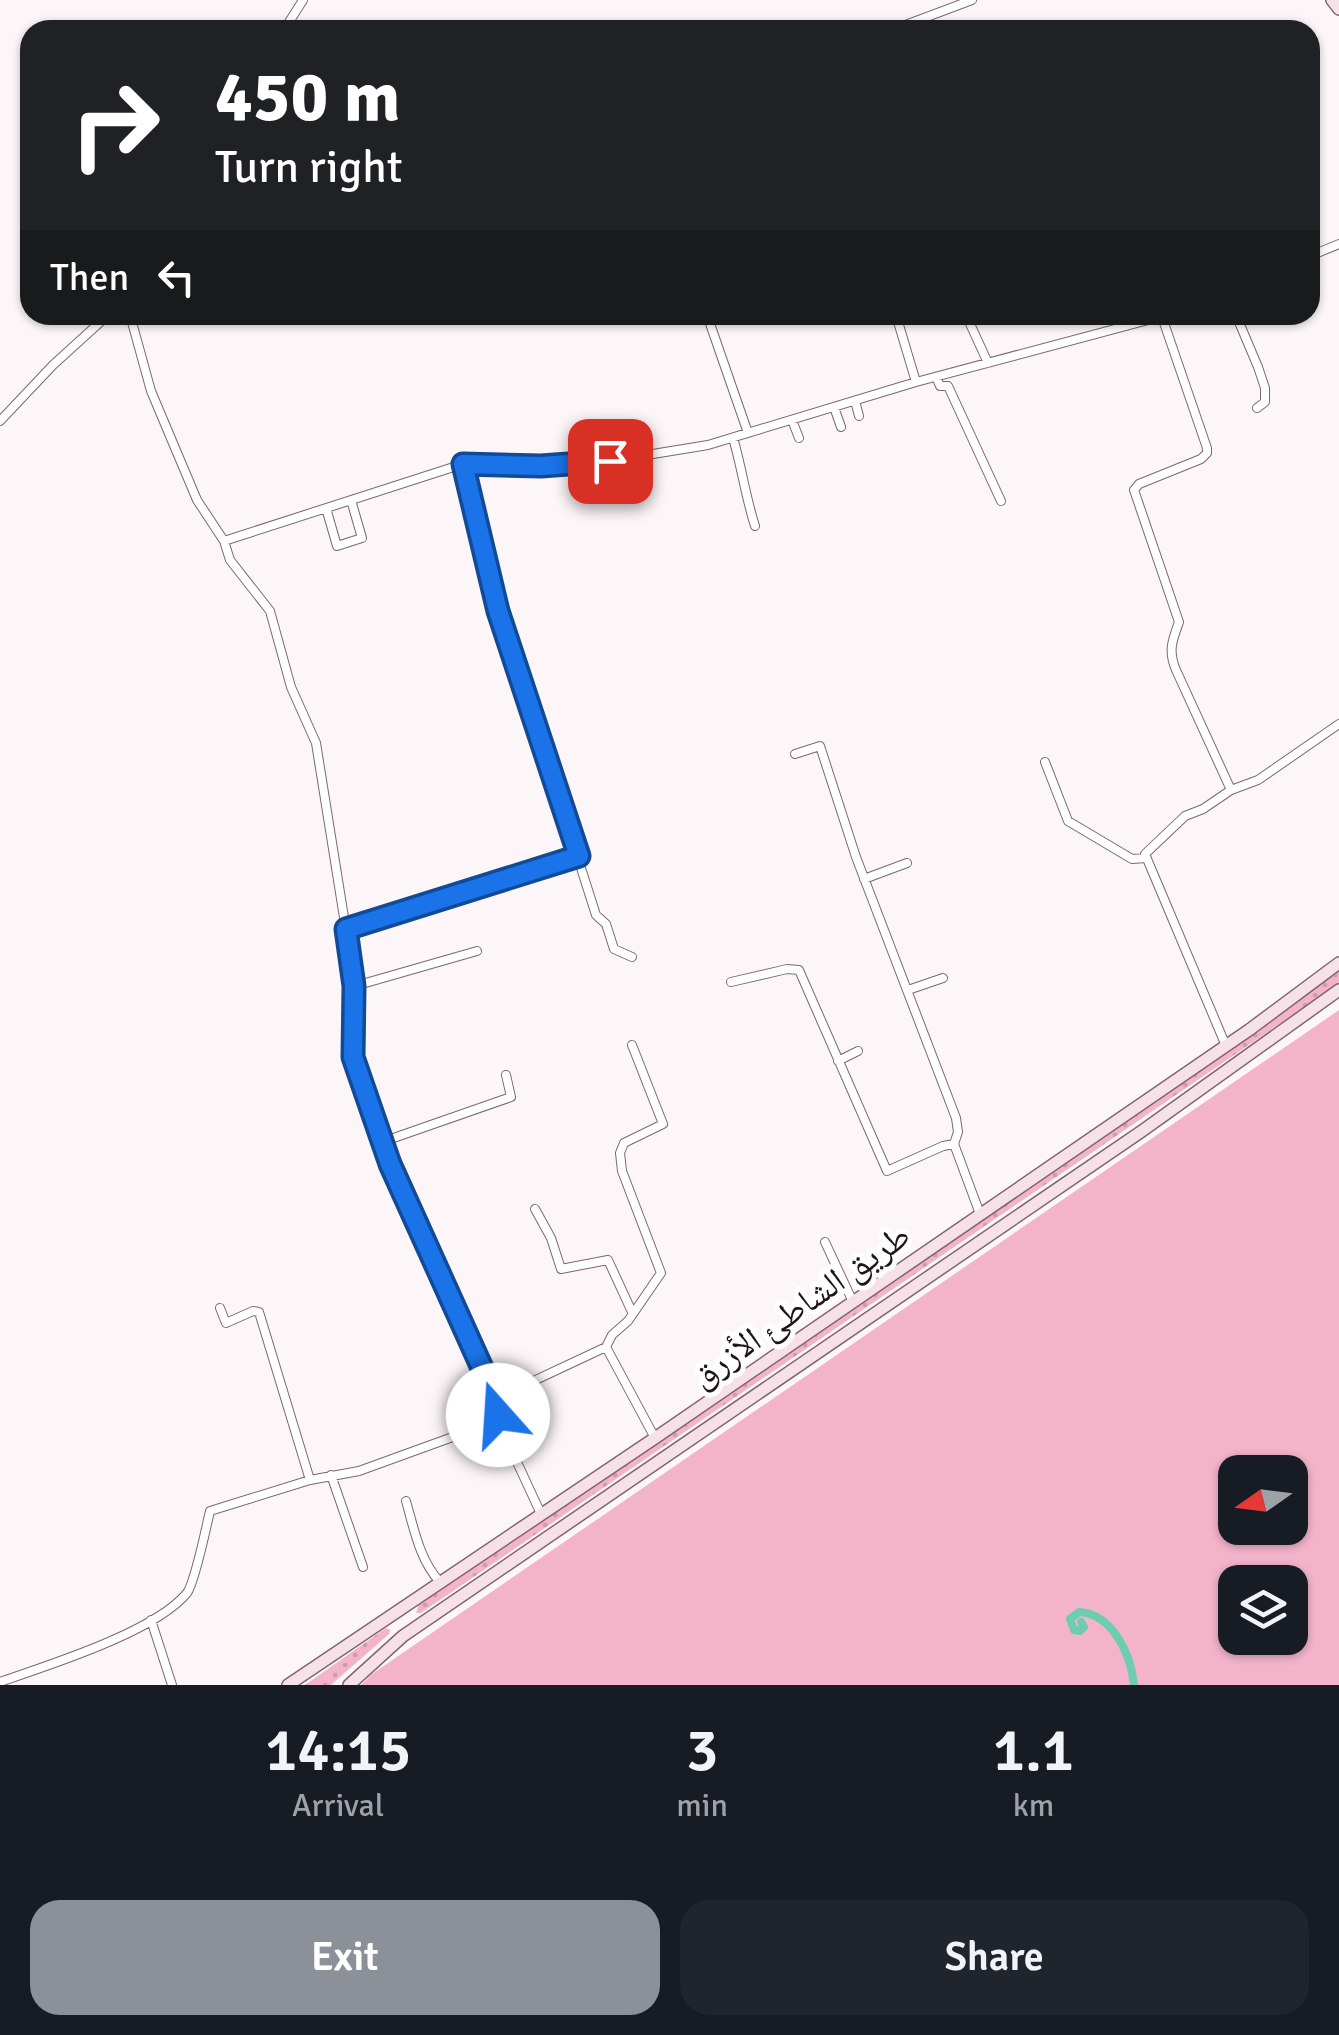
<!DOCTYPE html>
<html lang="en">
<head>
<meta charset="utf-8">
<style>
	:root { --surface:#171b24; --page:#20242c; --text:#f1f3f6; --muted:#9ea1a6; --accent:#8c9099 }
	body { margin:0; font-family:Signika,"Noto Naskh Arabic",sans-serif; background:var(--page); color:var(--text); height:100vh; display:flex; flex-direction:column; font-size:38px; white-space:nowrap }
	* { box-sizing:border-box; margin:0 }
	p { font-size:32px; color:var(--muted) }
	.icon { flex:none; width:55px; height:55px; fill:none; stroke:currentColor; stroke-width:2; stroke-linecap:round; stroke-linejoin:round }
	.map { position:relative; height:1685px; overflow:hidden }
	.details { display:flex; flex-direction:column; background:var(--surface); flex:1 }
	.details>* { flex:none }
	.banner { position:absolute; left:20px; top:20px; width:1300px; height:305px; border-radius:30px; box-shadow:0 2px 8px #0004; background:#202124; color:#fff; overflow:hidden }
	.needle { width:65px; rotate:256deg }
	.fabs { position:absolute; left:1218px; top:1455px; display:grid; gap:20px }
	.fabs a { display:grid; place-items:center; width:90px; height:90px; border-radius:20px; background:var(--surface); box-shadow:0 2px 8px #0004; font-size:50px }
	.pin { position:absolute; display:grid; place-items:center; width:85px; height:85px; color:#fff; margin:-42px; border-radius:20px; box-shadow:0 5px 15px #0006 }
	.me { position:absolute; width:110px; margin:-55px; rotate:341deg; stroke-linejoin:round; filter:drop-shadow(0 0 8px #0008) }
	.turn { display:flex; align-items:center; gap:35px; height:210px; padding:0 30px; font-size:45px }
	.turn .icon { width:130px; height:130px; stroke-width:2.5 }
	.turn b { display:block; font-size:70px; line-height:85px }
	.then { display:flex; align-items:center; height:95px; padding:0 30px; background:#0003; gap:20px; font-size:38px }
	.eta { display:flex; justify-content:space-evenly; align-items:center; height:170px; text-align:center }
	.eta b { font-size:60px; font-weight:600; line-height:70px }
	.action { display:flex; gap:20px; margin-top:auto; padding:20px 30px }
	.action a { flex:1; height:115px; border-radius:30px; background:var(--accent); color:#fff; font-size:40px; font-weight:600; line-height:115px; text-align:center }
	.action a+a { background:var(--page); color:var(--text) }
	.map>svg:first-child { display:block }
	.grass { fill:url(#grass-dots) }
	.green { fill:#f3b4ca; fill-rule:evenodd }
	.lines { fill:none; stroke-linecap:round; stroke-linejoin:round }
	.canal { stroke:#6dcdb1; stroke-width:8 }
	.minor-casing { stroke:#82646e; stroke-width:10 }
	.secondary-casing { stroke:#82646e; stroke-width:14 }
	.minor { stroke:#fff; stroke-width:8 }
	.secondary { stroke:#f7e1e8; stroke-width:11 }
	.route-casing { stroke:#114b97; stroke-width:25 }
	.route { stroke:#1a73e8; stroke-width:18 }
	.labels { text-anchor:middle; stroke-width:10; stroke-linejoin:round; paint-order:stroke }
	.street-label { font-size:35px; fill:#1f1418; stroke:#fff }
</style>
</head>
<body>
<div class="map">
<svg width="1339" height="1685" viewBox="0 0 1339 1685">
	<defs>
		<pattern id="grass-dots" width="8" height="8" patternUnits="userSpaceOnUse" patternTransform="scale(2.5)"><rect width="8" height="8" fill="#f3b4ca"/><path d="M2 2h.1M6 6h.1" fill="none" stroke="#d09aad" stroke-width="1.8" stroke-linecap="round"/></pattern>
	</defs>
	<rect width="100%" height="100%" fill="#fdf6f8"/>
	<path class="grass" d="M1339,972V983L421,1613H416L419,1604L694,1419Z
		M386,1628L390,1630L389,1634L331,1685H305Z"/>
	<path class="green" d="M1339,1010V1685H361L372,1674ZM1235,1472H1290V1528H1235ZM1235,1582H1290V1638H1235Z"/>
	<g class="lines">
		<path class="canal" d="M1081,1622L1084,1627L1080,1631L1074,1630L1070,1619L1079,1612C1113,1614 1131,1655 1134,1685"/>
		<g class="minor-casing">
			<path id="minor" d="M284,30L303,0
				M892,30L972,0
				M1310,256L1339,244
				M707,315L748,433
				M896,315L916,382
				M966,315L988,363
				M1236,315L1258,367L1265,388V402L1257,408
				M1162,317L1207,448V453L1201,459L1139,484L1134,490L1179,622C1172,641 1168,651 1176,670L1231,790L1258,780L1339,724
				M936,377L940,386H948L1001,501
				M855,401L859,416
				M834,407L841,427
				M792,420L799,438
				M0,421L53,365L108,315
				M733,438C742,468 745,495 755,526
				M463,464L499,611L596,915L606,924L614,949L632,957
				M326,508L337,546L362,538L351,500
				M224,541L463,464L541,466L610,461L708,445L916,382L1167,315
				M795,754L820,746L856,857L956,1118L958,1132L954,1144
				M1045,762L1068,821L1132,859L1146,858
				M864,879L907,863
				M346,929L579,857
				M731,982L787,969L799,970L887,1171L943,1146L954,1144L980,1214
				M355,986L477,951
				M908,990L943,978
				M1226,1046L1145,854L1185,816L1203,809L1231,790
				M838,1061L858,1051
				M382,1142L511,1097L506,1075
				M535,1209L551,1238L561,1269L608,1260L632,1312
				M825,1242L853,1302
				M220,1308L226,1323L253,1311L259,1312L310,1480
				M606,1347L612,1335L628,1321L661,1273L622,1171L620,1153L624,1143L663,1124L632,1045
				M495,1399L606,1347L655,1438
				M510,1447L541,1514
				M331,1475L363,1567
				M406,1501C414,1529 420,1561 440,1582
				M151,1620L172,1685
				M0,1682C49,1665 155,1632 187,1593C195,1582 206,1528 210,1511L310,1480L359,1471L483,1426L498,1415L495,1399L390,1164L353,1057L355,986L316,743L291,687L270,611L230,560L224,541L197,500L151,391L130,315"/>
		</g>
		<g class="secondary-casing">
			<path id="secondary" d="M1332,0L1339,9
				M288,1685L655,1438L1249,1030L1339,963
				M349,1685L403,1636L1142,1131L1339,990"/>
		</g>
		<use href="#minor" class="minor"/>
		<use href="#secondary" class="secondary"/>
	</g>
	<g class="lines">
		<g class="route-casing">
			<path id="route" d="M498,1415L496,1399L390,1164L353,1057L354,986L346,929L579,856L498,611L463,464L541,466L610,461"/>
		</g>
		<use href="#route" class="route"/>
	</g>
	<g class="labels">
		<g class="street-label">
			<text transform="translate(800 1305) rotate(-35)" y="12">طريق الشاطئ الأزرق</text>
		</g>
	</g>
</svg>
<div class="fabs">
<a><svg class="needle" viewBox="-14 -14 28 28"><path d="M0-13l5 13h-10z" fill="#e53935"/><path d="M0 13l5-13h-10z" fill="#9ea1a6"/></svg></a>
<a><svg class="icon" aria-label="layers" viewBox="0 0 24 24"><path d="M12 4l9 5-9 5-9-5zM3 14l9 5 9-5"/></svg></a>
</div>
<div class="pin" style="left:610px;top:461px;background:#d93025"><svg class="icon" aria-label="arrive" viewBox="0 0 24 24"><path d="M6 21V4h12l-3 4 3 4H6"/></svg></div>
<svg class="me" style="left:498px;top:1415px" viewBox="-20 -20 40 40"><circle r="19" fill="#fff"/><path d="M0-13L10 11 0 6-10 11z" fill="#1a73e8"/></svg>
<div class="banner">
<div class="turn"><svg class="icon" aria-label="right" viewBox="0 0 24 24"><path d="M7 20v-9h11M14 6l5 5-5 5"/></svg><div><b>450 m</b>Turn right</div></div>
<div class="then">Then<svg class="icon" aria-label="left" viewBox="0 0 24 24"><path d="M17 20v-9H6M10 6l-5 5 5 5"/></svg></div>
</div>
</div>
<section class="details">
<div class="eta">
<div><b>14:15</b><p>Arrival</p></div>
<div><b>3</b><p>min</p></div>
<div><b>1.1</b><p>km</p></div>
</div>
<div class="action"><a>Exit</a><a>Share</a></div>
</section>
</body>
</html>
